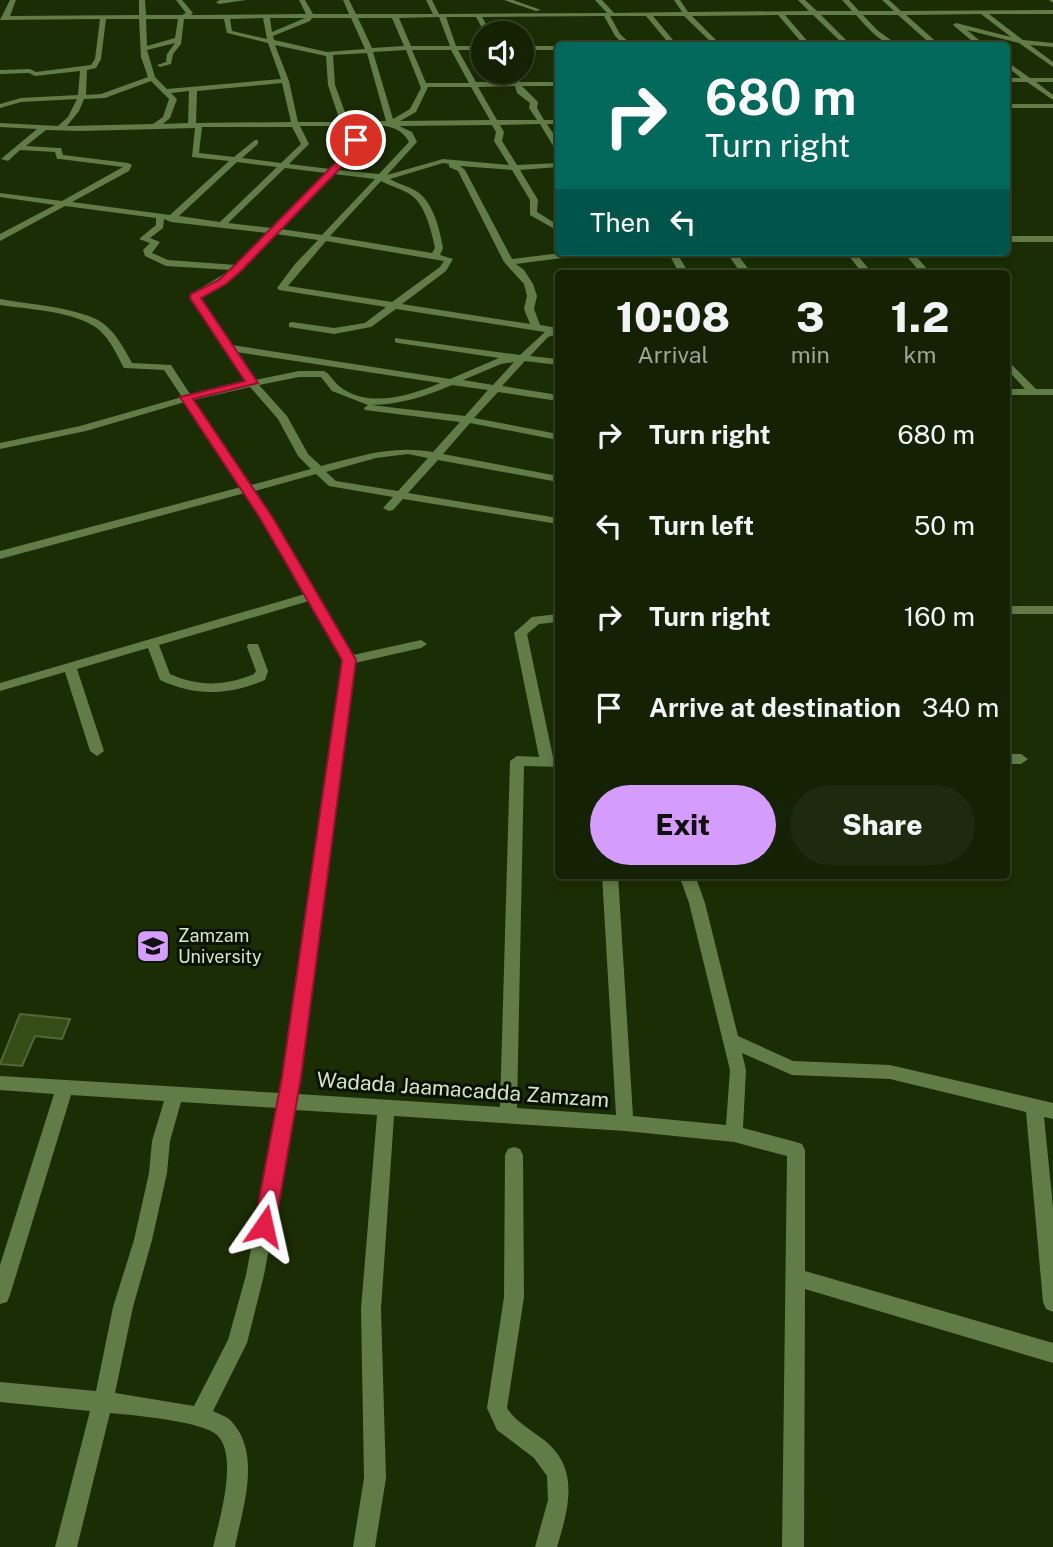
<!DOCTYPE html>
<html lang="en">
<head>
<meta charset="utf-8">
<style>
	:root { --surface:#142203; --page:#1d2a0d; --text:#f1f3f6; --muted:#9da49a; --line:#333f25; --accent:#d49cfc }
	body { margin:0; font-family:"Public Sans",sans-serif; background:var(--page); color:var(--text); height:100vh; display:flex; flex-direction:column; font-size:26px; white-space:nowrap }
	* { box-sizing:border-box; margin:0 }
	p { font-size:23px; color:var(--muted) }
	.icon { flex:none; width:38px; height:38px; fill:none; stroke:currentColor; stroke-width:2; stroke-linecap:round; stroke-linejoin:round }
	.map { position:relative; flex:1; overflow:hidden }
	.details { position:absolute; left:555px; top:270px; width:455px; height:609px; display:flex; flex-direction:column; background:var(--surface); border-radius:7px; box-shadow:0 4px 10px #0003,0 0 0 2px var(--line) }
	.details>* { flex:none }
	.banner { position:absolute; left:555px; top:42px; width:455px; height:214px; border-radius:7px; box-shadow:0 4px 10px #0003,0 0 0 2px var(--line); background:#00695c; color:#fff; overflow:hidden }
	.buttons { position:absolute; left:471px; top:21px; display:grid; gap:14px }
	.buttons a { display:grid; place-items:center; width:63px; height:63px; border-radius:50%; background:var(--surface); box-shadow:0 4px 10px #0003,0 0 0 2px var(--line); font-size:35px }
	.pin { position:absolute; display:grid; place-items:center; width:60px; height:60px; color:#fff; margin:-30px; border:4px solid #fff; border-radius:50%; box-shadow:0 2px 7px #0007 }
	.me { position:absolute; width:77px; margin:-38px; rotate:11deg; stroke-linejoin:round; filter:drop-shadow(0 0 5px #0008) }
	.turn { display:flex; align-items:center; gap:24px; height:147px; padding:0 35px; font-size:32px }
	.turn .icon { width:91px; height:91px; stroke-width:2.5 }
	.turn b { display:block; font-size:49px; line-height:60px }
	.then { display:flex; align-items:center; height:66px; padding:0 35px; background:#0003; gap:14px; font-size:26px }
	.eta { display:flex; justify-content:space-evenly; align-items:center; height:119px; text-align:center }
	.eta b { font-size:42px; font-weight:800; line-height:49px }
	.cta { display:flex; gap:14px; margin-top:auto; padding:14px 35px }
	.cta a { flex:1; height:80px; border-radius:42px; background:var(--accent); color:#111; font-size:28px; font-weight:800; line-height:80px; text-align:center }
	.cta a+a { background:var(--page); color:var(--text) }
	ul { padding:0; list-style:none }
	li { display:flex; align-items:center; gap:21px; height:91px; padding:0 35px }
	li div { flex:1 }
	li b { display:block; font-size:26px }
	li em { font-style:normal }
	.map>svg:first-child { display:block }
	.building { fill:#344c16; stroke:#516a35; stroke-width:2 }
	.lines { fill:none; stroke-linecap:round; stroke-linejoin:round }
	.minor { fill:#617c46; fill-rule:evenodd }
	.route { fill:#e11d48; stroke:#92132f; stroke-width:2 }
	.labels { text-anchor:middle; stroke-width:6; stroke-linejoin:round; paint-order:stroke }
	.poi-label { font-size:18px; fill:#d5e4c7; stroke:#091301; text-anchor:start }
	.near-street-label { font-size:21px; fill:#d5e4c7; stroke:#091301 }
</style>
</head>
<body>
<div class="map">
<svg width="1053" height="1547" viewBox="0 0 1053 1547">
	<rect width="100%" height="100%" fill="#1b2d04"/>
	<path class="building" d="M20,1014L70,1019L62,1039L35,1036L22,1066L0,1064Z"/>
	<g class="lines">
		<path class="minor" d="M10,0H16L10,16L139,15V0H145L146,15H182L186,13L176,0H182L193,13L191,15L306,14L299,0H305L313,14H349L343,0H349L356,14H433L426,0H432L439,14L607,13L595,0H602L614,13L682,12L674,0H680L688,12L809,11L798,0H805L817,11H852L842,0H849L859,11H894L882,0H889L901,11L1053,10V14H989L1023,40L1053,43V47L1030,45L1053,62V67L1019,43L967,30L986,46H978L953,25L956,23L1011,37L981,14L906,15L941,46H933L898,15H863L877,30L899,46C882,46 867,27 856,15H821L852,46H782L803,44L778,15L692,16L722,46H715L684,16H653L678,46H671L646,16H610L620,34L633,46H625L615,36L604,16L482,17L491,33H485L476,17H446L456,46H483V50H458L476,82H513L509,72H515L520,82H558V86H522L538,102L537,108L544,120H558V124H547L558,141V149H555L540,124L500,125L504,132L502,141L517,165L558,163V167L520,170L538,200L537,212L558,225V231L530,215V200L512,170L460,166L465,170L512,259L569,252L562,258L516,264L524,270L533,284L537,296L534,309L540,325L558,328V334L548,337L530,356L558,359V365L525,361L502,386L558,395V401L498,392L474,418L558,434V440L470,423L443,454L558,476V482L438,460L408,493L558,518V524L403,499L393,510L389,511L383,508L393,497L329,486L316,474L255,491L353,655L421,640L427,644L421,648L355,663L298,1094L500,1107L510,761L517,756L539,757L514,633L532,617L558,614V622L539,624L527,634L553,757H558V767L524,766L517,1108L616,1115L602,875H618L633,1116L726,1125L730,1070L689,903L679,875H695L705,903L738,1036L793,1061L890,1065L1053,1103V1119L1044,1117L1053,1207V1312L1046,1309L1043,1302L1026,1112L890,1079L792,1075L742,1053L746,1070L743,1128L796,1142L802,1144L805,1150V1271L1053,1343V1363L805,1289L804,1547H782L787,1156L734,1142L625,1131L394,1116L381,1309L386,1478L375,1547H353L364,1478L361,1309L377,1115L295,1110L264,1275L247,1343L213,1411C219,1414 228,1417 232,1422C262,1455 242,1510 235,1547H213C219,1521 239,1456 217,1435C202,1421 132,1415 110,1413L77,1547H55L90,1411L0,1402V1382L96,1391L113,1307L134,1240L149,1173L152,1141L164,1101L71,1095L10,1295L7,1302L0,1304V1265L54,1094L0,1090V1076L280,1093L343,660L309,601L159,645L170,674C199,687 225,686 254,674L256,671L247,647L248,644H258L268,671L265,680C228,695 197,697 160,680L148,648L77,669L104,751L97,756L90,751L65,672L0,691V683L305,594L245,493L0,559V551L241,487L185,402L86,431L0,449V443L80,426L182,397L164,370L124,368C116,353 108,334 92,325C68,311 27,309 0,305V299C31,305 69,306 98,320C114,329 124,348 132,363L171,365L190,394L246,382L190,298L194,292L231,270L166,266L145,256L143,250L150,243L139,239L156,225V218L65,206L0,241V234L55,205L0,197V193L62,201L123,167L60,159H57L55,152L20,150L8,161L1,159L37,129L0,127V123L58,126L68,117L77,99L21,102L0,108V104L21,98L78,95L80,71L35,76L29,73L0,74V70L30,69L36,72L91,65L95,59L100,19L0,20ZM785,15H813L842,43L810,44ZM439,17L450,46H411L399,18ZM263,18L267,39L232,31L230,19ZM270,18H305L272,32ZM312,18H351L365,49L327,52L274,40L273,36L310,21ZM358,18H392L404,46L372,48ZM106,19H139L141,57L148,77L101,94L86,95L87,70L96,68L101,59ZM146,19H178L175,38L147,46ZM184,19H224L227,33L268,43L281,79L167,89L155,77L147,50L175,43L167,54L166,62L157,65L160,67L171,64L173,54L181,44ZM275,45L326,56L328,85L338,115L333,122H298L289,81ZM406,50L421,88L410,109L393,119L373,52ZM412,50H451L469,83H426ZM367,53L386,121L341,122L346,115L335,85L333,55ZM151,81L169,99L163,117L153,124L67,126L79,111L84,99L105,98ZM282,83L291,122L196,123L197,91ZM515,86L517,93L530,103L529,108L537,120H497L478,87ZM428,87H471L490,120L400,121L416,112ZM189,91L188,123L163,124L170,118L177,99L171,93ZM492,125L496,132L494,141L509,165L443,159L387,175L417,142L412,132L399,126ZM300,126H341L353,142L349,150L330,169L289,164L309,144ZM349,126C369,126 398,120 409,142L379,174L338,170L355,153L361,142ZM202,127H292L301,144L281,163L242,158L258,144V140H255L234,157L199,153ZM195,128L192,157L229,161L170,215L72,202L129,171L132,165L128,163L63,155L61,148H58L26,146L46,130L81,131ZM237,162L277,167L220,222L179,216ZM443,163L449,164V167L458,171L504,262L524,284L527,296L524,309L530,324L402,304L446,271L453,259L440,255L443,248C440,230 433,201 416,191C408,186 398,184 390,179ZM285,168L326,173L272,228L228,223ZM334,174L375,179L322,235L280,229ZM381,181C390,186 399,188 408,193C425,202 431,230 435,248L432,253L330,236ZM164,219L171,222L267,233L236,265L168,260L152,253L160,242L150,238L163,228ZM276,234L318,240L295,264L277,288L279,290L386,307L365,323L334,328L292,322L289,323V327L334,334L371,327L396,309L545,332L520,355L395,338V342L398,343L499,358L450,379L232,345L200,298L233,278ZM326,241L444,261L440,267L392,302L288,286ZM236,352L440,383C410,396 367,409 339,386C333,381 331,375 324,371H299L255,380ZM514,362L493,385L463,380L501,364ZM299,377H321L332,391L368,405L364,408L365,410L460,422L433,452C391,445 361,456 321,466L308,454L287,416L259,385ZM452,385L488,390L465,416L371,405C398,405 427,396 452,385ZM250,387L278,419L298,456L311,469L251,485L194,400ZM408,454L428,458L398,491L336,481L326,472L376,458ZM181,1102L278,1108L246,1275L228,1340L194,1406L115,1393L133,1307L152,1240L167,1173L170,1141Z
			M220,0H246L219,4L216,2Z
			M504,0H513L541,10L536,11Z
			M1049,0H1053V3Z
			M744,44L760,46H741Z
			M522,46H558V50H522Z
			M1006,61L1030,78H1053V82H1036L1053,95V100L1027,82H1006V78H1021L1006,66Z
			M1006,104H1053V108H1006Z
			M1006,236H1053V242H1006Z
			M668,252H676L689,273H679Z
			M704,252H736L751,273H741L729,256L708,255Z
			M846,252H855L872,273H862Z
			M903,252H912L931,273H921Z
			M1006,359L1036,389H1053V395H1006V389H1025L1006,368Z
			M1006,606H1053V614H1006Z
			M1006,754H1021L1028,759L1021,764H1006Z
			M514,1147L520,1149L523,1155L524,1297L507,1408C516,1422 531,1430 544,1440C581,1469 568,1510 557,1547H535L548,1500L547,1476L534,1458L497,1430L487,1408L504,1297L505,1155L508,1149Z"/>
	</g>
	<path class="route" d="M353,138L360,140L355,153L241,271L226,284L201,298L258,383L193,399L273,518L356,660L301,1077L275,1226L272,1233L264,1236L257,1233L254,1226L282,1077L342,660L260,518L180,397L245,381L190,298L191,294L219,280L234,266L348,150Z"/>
	<defs>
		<g id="university-square" transform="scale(1.75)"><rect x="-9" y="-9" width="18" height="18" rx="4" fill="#d49cfc" stroke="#091301"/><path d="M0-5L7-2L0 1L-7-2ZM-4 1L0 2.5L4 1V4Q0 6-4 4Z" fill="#111"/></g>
	</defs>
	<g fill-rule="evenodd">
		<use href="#university-square" x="153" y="946"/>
	</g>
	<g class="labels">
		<g class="poi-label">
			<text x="178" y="942">Zamzam<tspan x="178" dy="21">University</tspan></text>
		</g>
		<g class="near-street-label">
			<text transform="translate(463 1090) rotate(4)" y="7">Wadada Jaamacadda Zamzam</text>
		</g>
	</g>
</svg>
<div class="buttons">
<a><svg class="icon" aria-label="sound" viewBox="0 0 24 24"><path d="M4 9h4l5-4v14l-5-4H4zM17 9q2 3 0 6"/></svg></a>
</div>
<div class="pin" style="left:356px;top:140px;background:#d93025"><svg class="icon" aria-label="arrive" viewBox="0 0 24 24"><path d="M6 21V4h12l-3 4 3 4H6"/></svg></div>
<svg class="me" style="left:264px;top:1226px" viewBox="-20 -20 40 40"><path d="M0-17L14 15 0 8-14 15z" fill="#e11d48" stroke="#fff" stroke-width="4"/></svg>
<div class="banner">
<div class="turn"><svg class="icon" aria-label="right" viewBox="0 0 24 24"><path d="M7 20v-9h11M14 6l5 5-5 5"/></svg><div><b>680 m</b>Turn right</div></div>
<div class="then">Then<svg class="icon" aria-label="left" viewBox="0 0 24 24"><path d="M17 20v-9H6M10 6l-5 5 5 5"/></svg></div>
</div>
<section class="details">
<div class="eta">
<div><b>10:08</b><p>Arrival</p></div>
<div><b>3</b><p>min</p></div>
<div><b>1.2</b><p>km</p></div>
</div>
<ul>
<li><svg class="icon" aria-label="right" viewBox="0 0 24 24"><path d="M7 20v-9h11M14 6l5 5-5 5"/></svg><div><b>Turn right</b></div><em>680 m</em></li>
<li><svg class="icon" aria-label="left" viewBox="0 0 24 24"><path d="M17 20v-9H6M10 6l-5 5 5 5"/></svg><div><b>Turn left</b></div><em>50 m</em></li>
<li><svg class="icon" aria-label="right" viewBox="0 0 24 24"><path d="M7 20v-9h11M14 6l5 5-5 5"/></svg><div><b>Turn right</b></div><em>160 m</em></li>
<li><svg class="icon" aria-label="arrive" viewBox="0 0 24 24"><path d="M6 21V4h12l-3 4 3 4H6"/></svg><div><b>Arrive at destination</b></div><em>340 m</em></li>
</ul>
<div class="cta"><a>Exit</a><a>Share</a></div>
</section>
</div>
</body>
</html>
